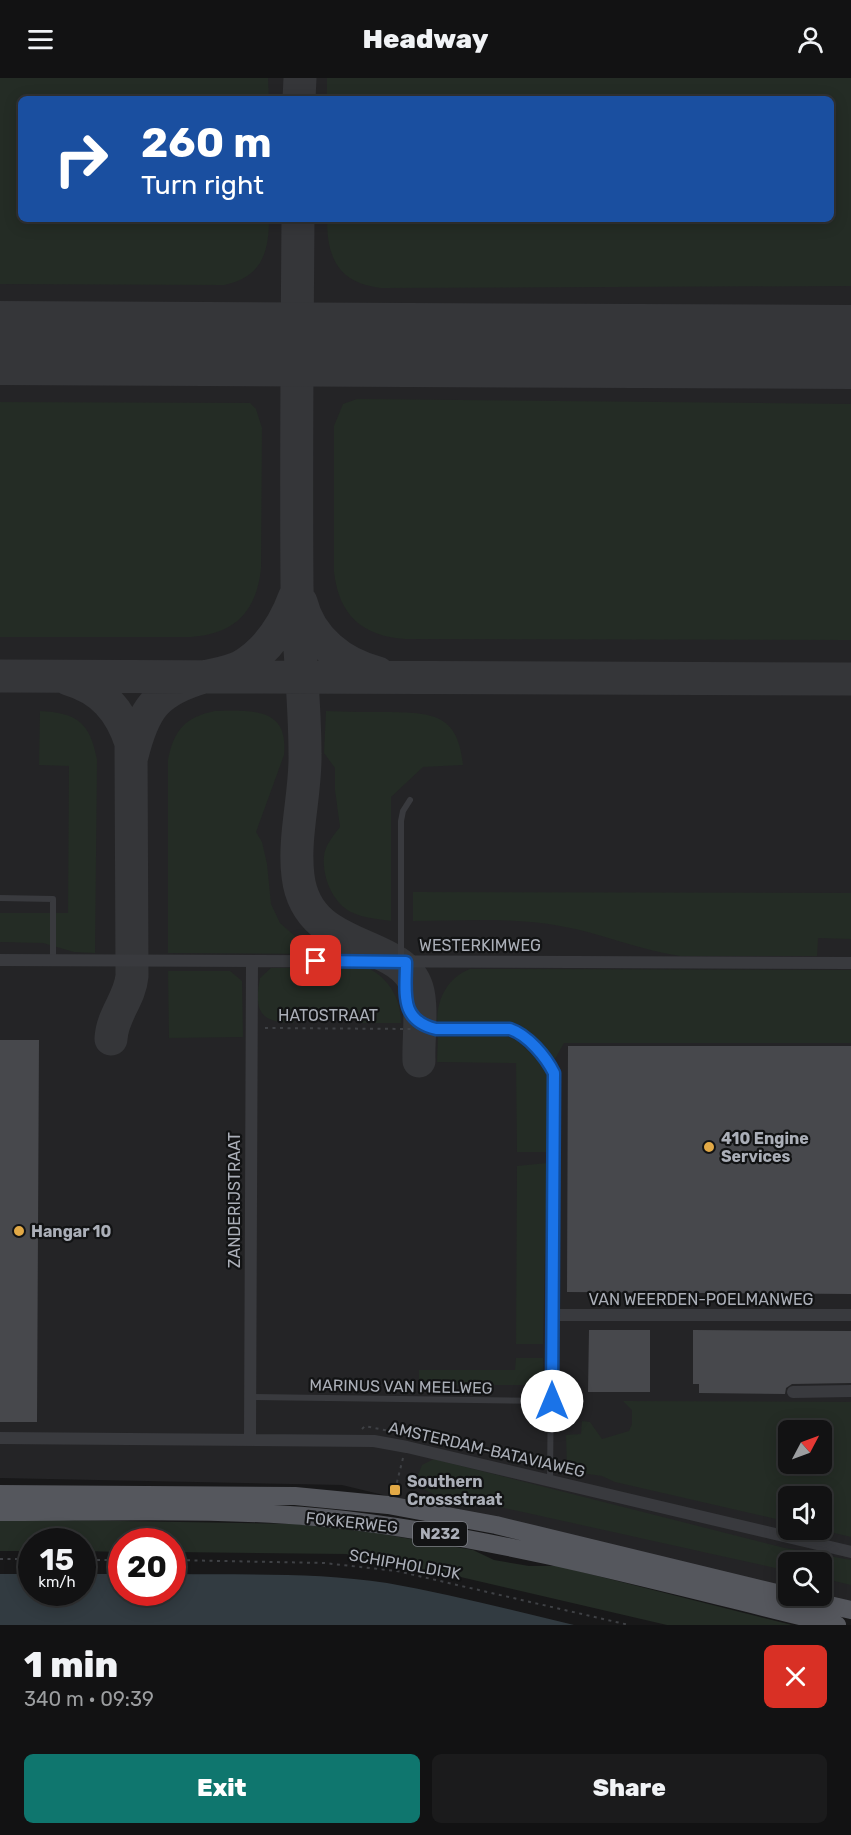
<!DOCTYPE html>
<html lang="en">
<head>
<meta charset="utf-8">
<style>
	:root { --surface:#121213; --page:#1b1b1c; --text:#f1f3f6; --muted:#9c9ea0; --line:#313233; --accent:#0f766e }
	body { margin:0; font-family:Rubik,sans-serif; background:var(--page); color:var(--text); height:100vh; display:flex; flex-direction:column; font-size:22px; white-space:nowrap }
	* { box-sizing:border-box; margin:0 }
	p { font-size:20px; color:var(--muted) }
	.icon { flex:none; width:33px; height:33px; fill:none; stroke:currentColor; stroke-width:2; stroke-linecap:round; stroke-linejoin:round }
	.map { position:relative; height:1547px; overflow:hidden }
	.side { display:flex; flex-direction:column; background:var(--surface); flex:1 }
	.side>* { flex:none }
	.banner { position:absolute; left:18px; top:18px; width:816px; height:126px; border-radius:9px; box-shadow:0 3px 15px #0003,0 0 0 2px var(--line); background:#1a4fa0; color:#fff; overflow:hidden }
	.needle { width:39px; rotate:49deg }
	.buttons { position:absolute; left:778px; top:1342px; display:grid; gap:12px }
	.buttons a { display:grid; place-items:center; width:54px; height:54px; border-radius:9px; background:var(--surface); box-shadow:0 3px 15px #0003,0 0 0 2px var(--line); font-size:30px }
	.speed { position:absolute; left:18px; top:1450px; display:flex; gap:12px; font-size:30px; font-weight:700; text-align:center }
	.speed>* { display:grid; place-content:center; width:78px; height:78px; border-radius:50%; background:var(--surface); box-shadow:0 3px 15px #0003,0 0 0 2px var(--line); line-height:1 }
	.speed small { font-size:15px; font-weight:400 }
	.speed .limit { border:9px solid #d22; background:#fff; color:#111 }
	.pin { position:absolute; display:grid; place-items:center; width:51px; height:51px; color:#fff; margin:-26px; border-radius:12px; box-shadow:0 3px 9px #0006 }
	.me { position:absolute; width:66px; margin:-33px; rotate:0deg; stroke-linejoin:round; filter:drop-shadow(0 0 4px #0008) }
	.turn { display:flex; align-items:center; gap:21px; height:126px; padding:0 24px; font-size:27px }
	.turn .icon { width:78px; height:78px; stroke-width:2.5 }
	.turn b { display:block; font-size:42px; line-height:51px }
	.round { display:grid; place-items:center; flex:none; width:63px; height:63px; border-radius:9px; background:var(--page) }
	.overview { display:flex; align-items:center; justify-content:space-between; height:102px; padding:0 24px }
	h1 { font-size:36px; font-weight:800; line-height:45px }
	.cta { display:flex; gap:12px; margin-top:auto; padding:12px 24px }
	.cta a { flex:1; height:69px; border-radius:9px; background:var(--accent); color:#fff; font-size:24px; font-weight:800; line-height:69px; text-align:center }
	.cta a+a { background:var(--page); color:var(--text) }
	header { display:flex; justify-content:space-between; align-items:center; height:78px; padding:0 24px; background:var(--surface); font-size:27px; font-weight:800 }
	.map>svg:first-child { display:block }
	.built { fill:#242426; fill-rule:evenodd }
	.green { fill:#242c25; fill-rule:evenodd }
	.water { fill:#323b41 }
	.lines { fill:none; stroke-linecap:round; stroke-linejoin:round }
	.taxiway { stroke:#353639; stroke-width:33 }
	.runway { stroke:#353639; stroke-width:84 }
	.building { fill:#47484c }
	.path { stroke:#3f4145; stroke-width:2; stroke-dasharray:3 4.5; stroke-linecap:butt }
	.service { stroke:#393a3e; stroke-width:6 }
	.minor { stroke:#393a3e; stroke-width:12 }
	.primary { stroke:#55575d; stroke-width:18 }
	.route-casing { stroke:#114b97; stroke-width:15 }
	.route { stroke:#1a73e8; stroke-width:10 }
	.poi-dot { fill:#e2a946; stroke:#121314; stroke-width:2 }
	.labels { text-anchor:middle; stroke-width:4.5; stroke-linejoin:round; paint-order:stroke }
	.shield { fill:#121314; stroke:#7d8087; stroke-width:1.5 }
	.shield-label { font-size:15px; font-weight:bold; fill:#abafb8 }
	.street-label { font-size:16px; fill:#abafb8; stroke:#121314 }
	.poi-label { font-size:16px; font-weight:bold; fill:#abafb8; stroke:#121314; text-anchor:start }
</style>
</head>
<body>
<header><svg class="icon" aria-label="menu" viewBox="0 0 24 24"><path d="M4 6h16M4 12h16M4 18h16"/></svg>Headway<svg class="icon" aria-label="person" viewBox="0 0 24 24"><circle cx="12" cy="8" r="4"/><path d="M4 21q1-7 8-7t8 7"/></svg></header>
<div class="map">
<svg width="851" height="1547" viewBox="0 0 851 1547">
	<rect width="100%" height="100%" fill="#181819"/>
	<path class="built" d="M0,0H851V1530L822,1518V1485H789V1515L342,1407L0,1400ZM21,21H831V141H21ZM789,1353H822V1386H789ZM789,1419H822V1452H789Z"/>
	<path class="green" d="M0,0H268L269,21H21V141H269C269,175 261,200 224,207L0,206Z
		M327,0H851V208L381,210C339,205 327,181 327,141H831V21H327Z
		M357,321L851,326V562L405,561C362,558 339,537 334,494V348L343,326Z
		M0,324L250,325L256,331L262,350L261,491C256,534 235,556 191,559H0Z
		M40,633C77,635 90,644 97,682L95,875L74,874L43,865L0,864V835H68L69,688L39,687Z
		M215,633C251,633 289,628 284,677L256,754L262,764L267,786L271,826L280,845L315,876L168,875V682C174,652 185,639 215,633Z
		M326,633C346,634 367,634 387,634C432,635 458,635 463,687L423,689L391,719V843C377,841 363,840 351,834C332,824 322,798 324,778C325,767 334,757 340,749L335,712V690L324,675Z
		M413,814L851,815V861L818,860L817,878H680C639,872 601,855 560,848C512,839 461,843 413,843Z
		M366,889C389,900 401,920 401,945H357L356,934H294V945C259,945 254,932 260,900L271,890Z
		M470,891L851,892V965H564L555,981L519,946L437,945C437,921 447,900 470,891Z
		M168,893H230L242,903L243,959L169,960Z
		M504,957L518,963L548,992L547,1074H517L516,985L437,984L438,959Z
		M547,1085L543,1266H516L517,1088Z
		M516,1280H543L544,1307H419V1292H515Z
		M623,1323L851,1324V1459L822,1452V1419H789V1444L615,1404L602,1398L567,1393L566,1357L581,1356L582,1343L590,1344L602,1361L629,1353L632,1346V1332ZM789,1353H822V1386H789Z
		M434,1381L785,1470L851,1482V1507L822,1500V1485H789V1493L446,1417L442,1420L417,1408L416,1402L422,1387Z
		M0,1441L297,1446L365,1453L473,1472L494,1482L529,1488H558L792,1547H667L452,1497L346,1476L173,1474L172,1464H122L121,1474L83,1473L82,1464H32L31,1473H0Z"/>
	<path class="water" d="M0,1496H31L32,1515H82L83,1496H121L122,1515H172L173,1496C243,1497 317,1494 387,1505C449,1516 512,1532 574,1547H0Z"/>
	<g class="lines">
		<path class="taxiway" d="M299,21L300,0
			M298,141C297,263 296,386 297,508C298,564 305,620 305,676C306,715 293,759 298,798C307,876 401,859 417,910C423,929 418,963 419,983
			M255,267C279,262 291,254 297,231
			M297,302C310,264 329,268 364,267
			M301,524C310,561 342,586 378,595
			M0,598L851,601
			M68,601C102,611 120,632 131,665L132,898C130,921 112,937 111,961
			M132,678C144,630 156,613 204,599C216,596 229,594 240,589C268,573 284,548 295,518"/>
		<path class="runway" d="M0,265L851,269"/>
	</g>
	<path class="building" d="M0,962H39L37,1344H0Z
		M568,968H851V1216L567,1214Z
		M589,1252H650V1314H588Z
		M693,1252L851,1253V1305L792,1306L786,1310L785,1316L699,1315V1306H693Z"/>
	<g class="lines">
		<path class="path" d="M265,950L412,951
			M362,1351L365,1348L389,1353
			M395,1412L403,1380
			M0,1481H32
			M82,1482H122
			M172,1482L324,1485L397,1493L629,1547"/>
		<path class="service" d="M0,820L53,821V882
			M401,883V743L403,733L410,722
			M406,884C406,915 399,942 436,951H510C528,957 546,979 554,995L550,1402
			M251,1319L552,1323"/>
		<path class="minor" d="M0,882L851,885
			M552,1237H851
			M793,1314L851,1313
			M0,1360L374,1363L407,1369L851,1474
			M250,1361L252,883"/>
		<path class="primary" d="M0,1416L295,1418L388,1427L496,1447L789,1518
			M0,1434C114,1434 231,1429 345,1442C511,1462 674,1508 837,1547
			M790,1518L851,1532"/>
	</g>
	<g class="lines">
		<g class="route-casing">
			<path id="route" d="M316,883L406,884C406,915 399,942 436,951H510C528,957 546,979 554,995L552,1323"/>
		</g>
		<use href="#route" class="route"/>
	</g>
	<g class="poi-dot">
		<circle cx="709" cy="1069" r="6"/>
		<circle cx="19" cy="1153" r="6"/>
		<rect x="389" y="1406" width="12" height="12" rx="3"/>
	</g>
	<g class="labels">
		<rect class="shield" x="413" y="1444" width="54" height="24" rx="4.5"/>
		<g class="shield-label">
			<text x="440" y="1461">N232</text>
		</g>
		<g class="street-label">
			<text x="480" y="873">WESTERKIMWEG</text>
			<text x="328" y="943">HATOSTRAAT</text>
			<text transform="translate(234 1122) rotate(-90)" y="6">ZANDERIJSTRAAT</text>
			<text x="701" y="1227">VAN WEERDEN-POELMANWEG</text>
			<text transform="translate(401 1308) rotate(1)" y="6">MARINUS VAN MEELWEG</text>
			<text transform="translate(487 1371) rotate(13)" y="6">AMSTERDAM-BATAVIAWEG</text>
			<text transform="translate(352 1444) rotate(6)" y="6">FOKKERWEG</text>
			<text transform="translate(405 1486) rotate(10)" y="6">SCHIPHOLDIJK</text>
		</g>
		<g class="poi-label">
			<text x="721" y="1066">410 Engine<tspan x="721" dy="18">Services</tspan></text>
			<text x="31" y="1159">Hangar 10</text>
			<text x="407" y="1409">Southern<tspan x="407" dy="18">Crossstraat</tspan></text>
		</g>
	</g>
</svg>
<div class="buttons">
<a><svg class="needle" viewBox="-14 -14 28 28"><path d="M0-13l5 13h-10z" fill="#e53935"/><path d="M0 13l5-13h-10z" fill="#9c9ea0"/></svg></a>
<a><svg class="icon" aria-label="sound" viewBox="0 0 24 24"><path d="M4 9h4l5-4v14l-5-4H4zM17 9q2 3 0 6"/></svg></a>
<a><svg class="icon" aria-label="search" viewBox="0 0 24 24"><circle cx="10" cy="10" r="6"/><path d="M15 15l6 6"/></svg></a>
</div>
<div class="speed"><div>15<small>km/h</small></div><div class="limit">20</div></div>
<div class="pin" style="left:316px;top:883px;background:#d93025"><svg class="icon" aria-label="arrive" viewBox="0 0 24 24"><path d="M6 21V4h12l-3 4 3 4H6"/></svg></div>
<svg class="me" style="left:552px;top:1323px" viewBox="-20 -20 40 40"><circle r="19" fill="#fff"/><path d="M0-13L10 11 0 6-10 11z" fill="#1a73e8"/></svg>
<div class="banner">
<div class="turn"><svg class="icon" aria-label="right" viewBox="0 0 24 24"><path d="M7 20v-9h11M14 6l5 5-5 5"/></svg><div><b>260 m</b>Turn right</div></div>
</div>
</div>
<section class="side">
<div class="overview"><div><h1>1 min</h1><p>340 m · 09:39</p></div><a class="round" style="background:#d93025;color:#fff"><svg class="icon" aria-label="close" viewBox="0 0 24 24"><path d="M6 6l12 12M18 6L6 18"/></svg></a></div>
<div class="cta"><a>Exit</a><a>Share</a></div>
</section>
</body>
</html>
